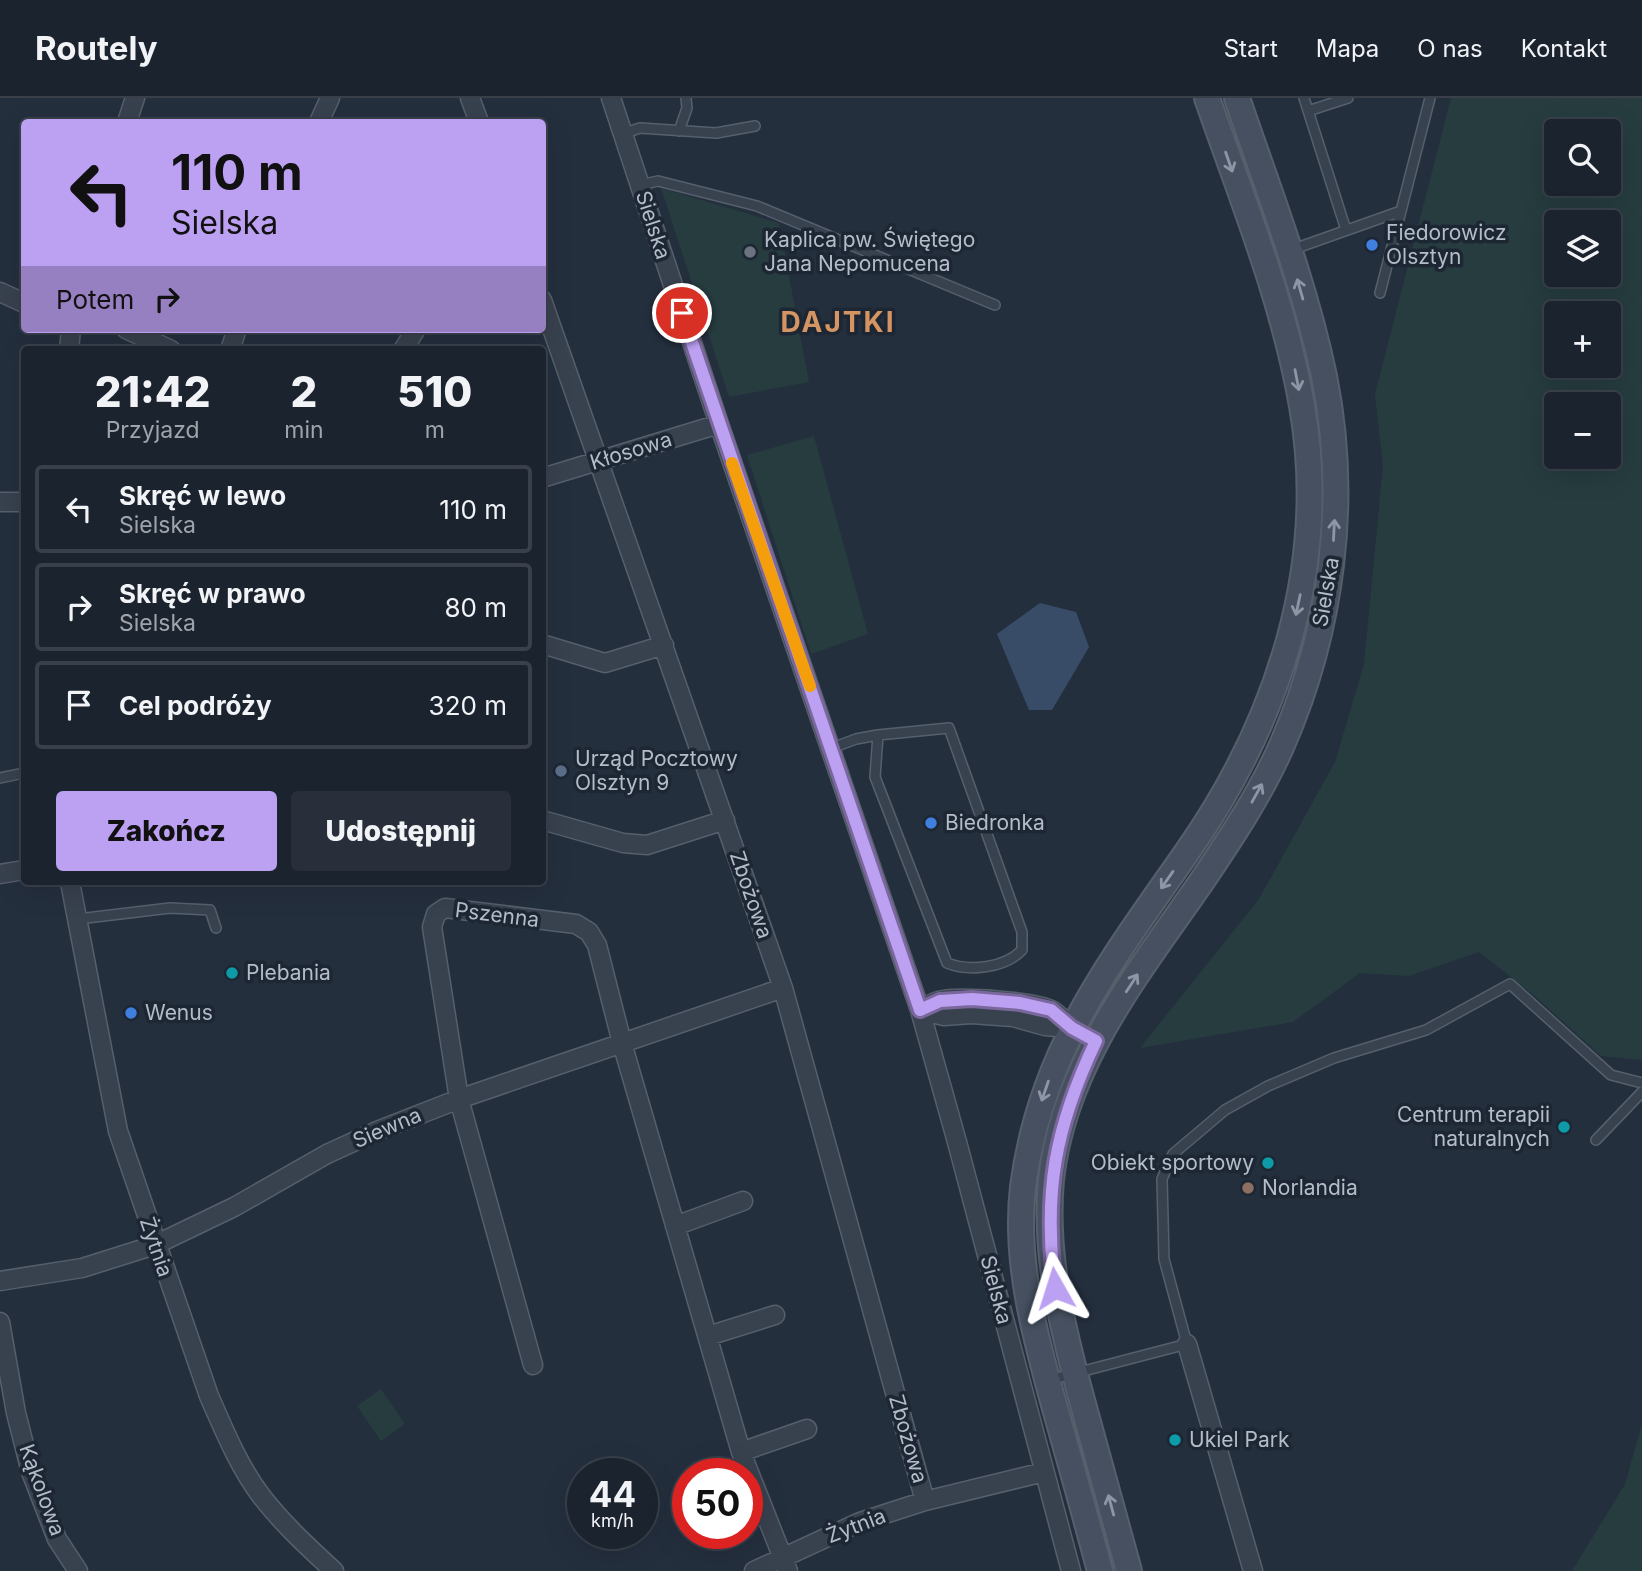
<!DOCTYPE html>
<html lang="pl">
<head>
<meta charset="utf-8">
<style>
	:root { --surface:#1b232e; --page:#282f3a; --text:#f1f3f6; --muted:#a0a4aa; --line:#39404a; --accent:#bca0f2 }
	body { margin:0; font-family:Inter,sans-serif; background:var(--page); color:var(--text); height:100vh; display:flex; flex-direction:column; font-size:26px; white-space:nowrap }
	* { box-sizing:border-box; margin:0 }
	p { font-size:23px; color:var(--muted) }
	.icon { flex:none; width:38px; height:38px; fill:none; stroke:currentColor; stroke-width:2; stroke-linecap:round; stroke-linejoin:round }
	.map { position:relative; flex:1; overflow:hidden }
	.sheet { position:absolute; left:21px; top:248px; width:525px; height:539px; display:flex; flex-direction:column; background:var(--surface); border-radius:7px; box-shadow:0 7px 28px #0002,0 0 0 2px var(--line) }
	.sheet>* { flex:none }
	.banner { position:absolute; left:21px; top:21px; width:525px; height:214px; border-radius:7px; box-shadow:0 7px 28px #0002,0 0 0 2px var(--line); background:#bca0f2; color:#111; overflow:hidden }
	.tools { position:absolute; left:1544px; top:21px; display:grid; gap:14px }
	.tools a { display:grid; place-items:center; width:77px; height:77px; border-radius:7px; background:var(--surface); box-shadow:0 7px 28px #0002,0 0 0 2px var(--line); font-size:35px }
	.speed { position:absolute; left:567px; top:1360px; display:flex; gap:14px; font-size:35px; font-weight:700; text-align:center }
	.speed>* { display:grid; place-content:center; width:91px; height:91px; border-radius:50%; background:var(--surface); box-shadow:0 7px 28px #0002,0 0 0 2px var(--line); line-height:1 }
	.speed small { font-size:18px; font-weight:400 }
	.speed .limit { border:10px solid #d22; background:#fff; color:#111 }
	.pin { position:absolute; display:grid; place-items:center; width:60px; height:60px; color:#fff; margin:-30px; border:4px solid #fff; border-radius:50%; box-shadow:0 2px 7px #0007 }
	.me { position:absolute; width:77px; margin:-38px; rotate:354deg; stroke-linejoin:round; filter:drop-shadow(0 0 5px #0008) }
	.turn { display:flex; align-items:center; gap:24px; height:147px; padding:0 35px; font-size:32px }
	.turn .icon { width:91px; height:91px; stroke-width:2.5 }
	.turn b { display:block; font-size:49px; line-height:60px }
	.then { display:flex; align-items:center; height:66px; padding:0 35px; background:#0003; gap:14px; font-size:26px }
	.eta { display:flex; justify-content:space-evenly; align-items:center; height:119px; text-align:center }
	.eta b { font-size:42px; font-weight:800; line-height:49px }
	.primary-button { display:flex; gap:14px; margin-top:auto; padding:14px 35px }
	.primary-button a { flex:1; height:80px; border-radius:7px; background:var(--accent); color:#111; font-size:28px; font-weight:800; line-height:80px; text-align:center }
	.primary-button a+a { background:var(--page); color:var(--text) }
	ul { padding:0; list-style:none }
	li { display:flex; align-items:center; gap:21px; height:88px; margin:0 14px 10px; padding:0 21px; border:4px solid var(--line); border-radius:7px }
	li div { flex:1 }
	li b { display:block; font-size:26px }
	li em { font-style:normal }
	header { display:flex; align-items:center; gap:42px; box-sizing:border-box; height:98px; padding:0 35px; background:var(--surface); border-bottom:2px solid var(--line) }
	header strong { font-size:33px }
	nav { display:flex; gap:38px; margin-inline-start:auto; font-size:24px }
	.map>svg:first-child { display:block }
	.green { fill:#263c3f; fill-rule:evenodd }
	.water { fill:#394c67 }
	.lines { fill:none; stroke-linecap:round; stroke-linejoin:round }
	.service-casing { stroke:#565f6c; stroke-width:12 }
	.minor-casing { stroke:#565f6c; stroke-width:21 }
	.secondary-casing { stroke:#565f6c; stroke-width:28 }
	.service { stroke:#38414e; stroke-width:9 }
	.minor { stroke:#38414e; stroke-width:18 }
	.secondary { stroke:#465061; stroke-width:24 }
	.oneway { stroke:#8e96a5 }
	.route-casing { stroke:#7a689d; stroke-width:18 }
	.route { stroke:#bca0f2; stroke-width:12 }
	.slow { stroke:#f59e0b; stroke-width:12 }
	.shop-dot { fill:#3f7fe0; stroke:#1d2633; stroke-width:2.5 }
	.worship-dot { fill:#6b7280; stroke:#1d2633; stroke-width:2.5 }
	.service-dot { fill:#5c6f8a; stroke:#1d2633; stroke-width:2.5 }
	.culture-dot { fill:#0f9aa8; stroke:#1d2633; stroke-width:2.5 }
	.education-dot { fill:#8d6e63; stroke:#1d2633; stroke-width:2.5 }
	.labels { text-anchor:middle; stroke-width:7; stroke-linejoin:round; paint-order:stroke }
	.street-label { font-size:21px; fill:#b4bcc9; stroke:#1d2633 }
	.poi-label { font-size:21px; fill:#b4bcc9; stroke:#1d2633; text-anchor:start }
	.district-label { font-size:28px; font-weight:bold; letter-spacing:2px; fill:#d59563; stroke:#1d2633 }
</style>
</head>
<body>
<header>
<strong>Routely</strong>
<nav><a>Start</a><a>Mapa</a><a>O nas</a><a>Kontakt</a></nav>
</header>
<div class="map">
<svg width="1642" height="1473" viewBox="0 0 1642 1473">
	<rect width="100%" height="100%" fill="#242f3e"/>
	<path class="green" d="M1451,0H1642V962L1601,958L1536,899L1479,854L1409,878L1360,875L1293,924L1140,950L1259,801L1335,664L1364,566L1383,368L1375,296ZM1556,33H1608V86H1556ZM1556,124H1608V177H1556ZM1556,215H1608V268H1556ZM1556,306H1608V359H1556Z
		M661,90L779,125L809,284L729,299Z
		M814,338L868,536L811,556L747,357Z
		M381,1291L405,1326L381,1343L357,1308Z
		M1642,1326V1473H1572L1625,1386Z"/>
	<path class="water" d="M1040,505L1076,514L1089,549L1052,612H1029L997,536Z"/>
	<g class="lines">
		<g class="service-casing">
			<path id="service" d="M1304,0L1346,132
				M1308,13L1348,0
				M679,33L687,10L686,0
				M622,36L640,30L716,35L755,28
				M640,87L658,83L757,108L995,207
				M1291,152L1401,113
				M1380,195L1430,0
				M832,650L856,641L878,637L875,679L947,865C969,874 1005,870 1022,852V834L949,630L878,637
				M0,680L24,675
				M78,821L170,810L210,812L216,830
				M1596,1042L1642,994
				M1049,1282L1187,1246L1164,1161L1162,1081L1173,1056L1225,1012L1268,988L1334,960L1426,932L1510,886L1611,977L1642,985"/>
		</g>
		<g class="minor-casing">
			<path id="minor" d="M470,0L479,24
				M611,0L719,326L920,912L957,1044L1071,1473
				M127,24L135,0
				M319,24L330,0
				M0,194L24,205
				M542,202L783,890L925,1403
				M126,231L171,252
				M69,252L71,231
				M230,252L237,231
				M403,252L416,231
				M542,380L719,326
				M0,404H24
				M542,546L605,565L664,547
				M542,722L623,745L647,747L725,722
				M0,776L24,772
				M70,784L118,1033L209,1298C224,1332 239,1369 262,1399C283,1426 309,1450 334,1473
				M920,912C926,909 933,904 939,903C958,898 1037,903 1053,913C1064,921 1071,930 1083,936
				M920,912L944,918L971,916L1013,919L1045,928L1071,930
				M675,1128L743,1103
				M0,1183L82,1170L155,1147L234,1109L327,1056L377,1033L459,1001L783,890
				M0,1224L16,1315L31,1374L57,1441L78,1473
				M708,1238L775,1217
				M1187,1246L1253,1473
				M533,1267L459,1001L432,829L436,816L445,810L576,826L589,834L597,847L622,945L741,1354L788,1473
				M741,1354L807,1331
				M754,1473L860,1424L925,1403L1044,1374"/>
		</g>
		<g class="secondary-casing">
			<path id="secondary" d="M1100,1473C1086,1420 1071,1367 1056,1314C1036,1242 1014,1164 1023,1089C1040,953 1112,862 1187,754C1278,624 1330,467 1302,308C1284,203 1242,101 1207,0
				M1129,1473C1114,1417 1098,1362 1083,1306C1063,1232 1044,1159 1051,1082C1063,967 1139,874 1202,783C1231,740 1261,695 1282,647C1332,532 1349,402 1324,278C1304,183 1268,91 1237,0"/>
		</g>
		<use href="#service" class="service"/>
		<use href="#minor" class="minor"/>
		<use href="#secondary" class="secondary"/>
	</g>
	<defs><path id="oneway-shaft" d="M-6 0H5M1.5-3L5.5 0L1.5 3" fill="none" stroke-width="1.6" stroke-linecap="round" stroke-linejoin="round" transform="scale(1.75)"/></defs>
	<g class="oneway">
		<use href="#oneway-shaft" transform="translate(1229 64) rotate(71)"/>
		<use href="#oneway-shaft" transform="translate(1300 191) rotate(-106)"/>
		<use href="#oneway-shaft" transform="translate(1297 282) rotate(79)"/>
		<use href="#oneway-shaft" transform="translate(1334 432) rotate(-87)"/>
		<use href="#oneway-shaft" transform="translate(1298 507) rotate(102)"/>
		<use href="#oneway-shaft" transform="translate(1257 695) rotate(-61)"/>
		<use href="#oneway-shaft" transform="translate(1167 782) rotate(125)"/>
		<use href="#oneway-shaft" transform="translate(1132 885) rotate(-57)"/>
		<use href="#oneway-shaft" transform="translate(1045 993) rotate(109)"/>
		<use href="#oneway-shaft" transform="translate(1111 1407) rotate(-105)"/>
	</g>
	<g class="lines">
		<g class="route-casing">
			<path id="route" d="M682,215L920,912L940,903L972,901L1020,905L1051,912L1072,930L1096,943C1055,1029 1043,1094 1055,1190"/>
		</g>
		<use href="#route" class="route"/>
		<path class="slow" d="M732,365L810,588"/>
	</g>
	<g class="shop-dot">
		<circle cx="1372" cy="147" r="7"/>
		<circle cx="931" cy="725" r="7"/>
		<circle cx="131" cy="915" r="7"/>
	</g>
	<circle class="worship-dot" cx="750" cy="154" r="7"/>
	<circle class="service-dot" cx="561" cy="673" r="7"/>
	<g class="culture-dot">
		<circle cx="232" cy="875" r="7"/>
		<circle cx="1564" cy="1029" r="7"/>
		<circle cx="1268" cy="1065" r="7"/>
		<circle cx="1175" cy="1342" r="7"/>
	</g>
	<circle class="education-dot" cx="1248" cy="1090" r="7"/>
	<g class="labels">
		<g class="street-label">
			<text transform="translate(653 127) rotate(72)" y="7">Sielska</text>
			<text transform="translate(631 353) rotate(-17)" y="7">Kłosowa</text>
			<text transform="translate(1326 494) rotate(-80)" y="7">Sielska</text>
			<text transform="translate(751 797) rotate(71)" y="7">Zbożowa</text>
			<text transform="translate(497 817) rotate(7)" y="7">Pszenna</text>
			<text transform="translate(387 1030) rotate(-23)" y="7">Siewna</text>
			<text transform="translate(156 1149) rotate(71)" y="7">Żytnia</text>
			<text transform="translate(996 1192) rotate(75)" y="7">Sielska</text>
			<text transform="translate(908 1341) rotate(74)" y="7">Zbożowa</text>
			<text transform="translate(42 1392) rotate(70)" y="7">Kąkolowa</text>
			<text transform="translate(856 1428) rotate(-21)" y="7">Żytnia</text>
		</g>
		<g class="poi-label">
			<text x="1386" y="142">Fiedorowicz<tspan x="1386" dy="24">Olsztyn</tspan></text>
			<text x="764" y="149">Kaplica pw. Świętego<tspan x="764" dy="24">Jana Nepomucena</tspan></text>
			<text x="575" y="668">Urząd Pocztowy<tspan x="575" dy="24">Olsztyn 9</tspan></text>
			<text x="945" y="732">Biedronka</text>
			<text x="246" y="882">Plebania</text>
			<text x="145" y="922">Wenus</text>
			<text x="1550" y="1024" text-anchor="end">Centrum terapii<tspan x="1550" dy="24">naturalnych</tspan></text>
			<text x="1254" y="1072" text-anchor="end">Obiekt sportowy</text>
			<text x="1262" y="1097">Norlandia</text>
			<text x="1189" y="1349">Ukiel Park</text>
		</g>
		<g class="district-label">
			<text x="838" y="234">DAJTKI</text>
		</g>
	</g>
</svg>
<div class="tools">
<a><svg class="icon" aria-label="search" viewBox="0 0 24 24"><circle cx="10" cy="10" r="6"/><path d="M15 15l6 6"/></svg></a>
<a><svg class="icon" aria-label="layers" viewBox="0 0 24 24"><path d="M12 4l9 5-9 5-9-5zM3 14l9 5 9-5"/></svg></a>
<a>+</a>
<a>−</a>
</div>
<div class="speed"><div>44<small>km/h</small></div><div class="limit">50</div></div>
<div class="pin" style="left:682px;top:215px;background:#d93025"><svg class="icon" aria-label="arrive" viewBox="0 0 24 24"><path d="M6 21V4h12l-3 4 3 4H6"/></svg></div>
<svg class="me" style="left:1055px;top:1190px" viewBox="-20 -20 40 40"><path d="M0-17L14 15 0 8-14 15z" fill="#bca0f2" stroke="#fff" stroke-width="4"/></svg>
<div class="banner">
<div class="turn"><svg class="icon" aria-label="left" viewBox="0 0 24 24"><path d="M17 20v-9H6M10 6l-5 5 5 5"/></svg><div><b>110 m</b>Sielska</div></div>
<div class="then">Potem<svg class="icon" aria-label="right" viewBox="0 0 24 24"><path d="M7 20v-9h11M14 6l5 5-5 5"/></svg></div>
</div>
<section class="sheet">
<div class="eta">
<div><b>21:42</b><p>Przyjazd</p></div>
<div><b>2</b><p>min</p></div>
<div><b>510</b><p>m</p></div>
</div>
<ul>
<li><svg class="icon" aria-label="left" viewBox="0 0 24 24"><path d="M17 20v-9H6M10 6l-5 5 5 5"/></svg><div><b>Skręć w lewo</b><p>Sielska</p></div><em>110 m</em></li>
<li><svg class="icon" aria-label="right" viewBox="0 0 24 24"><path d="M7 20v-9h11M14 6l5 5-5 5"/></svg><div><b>Skręć w prawo</b><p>Sielska</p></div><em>80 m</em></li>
<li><svg class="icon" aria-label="arrive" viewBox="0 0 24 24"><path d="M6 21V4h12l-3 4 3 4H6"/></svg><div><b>Cel podróży</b></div><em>320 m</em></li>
</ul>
<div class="primary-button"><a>Zakończ</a><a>Udostępnij</a></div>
</section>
</div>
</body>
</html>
